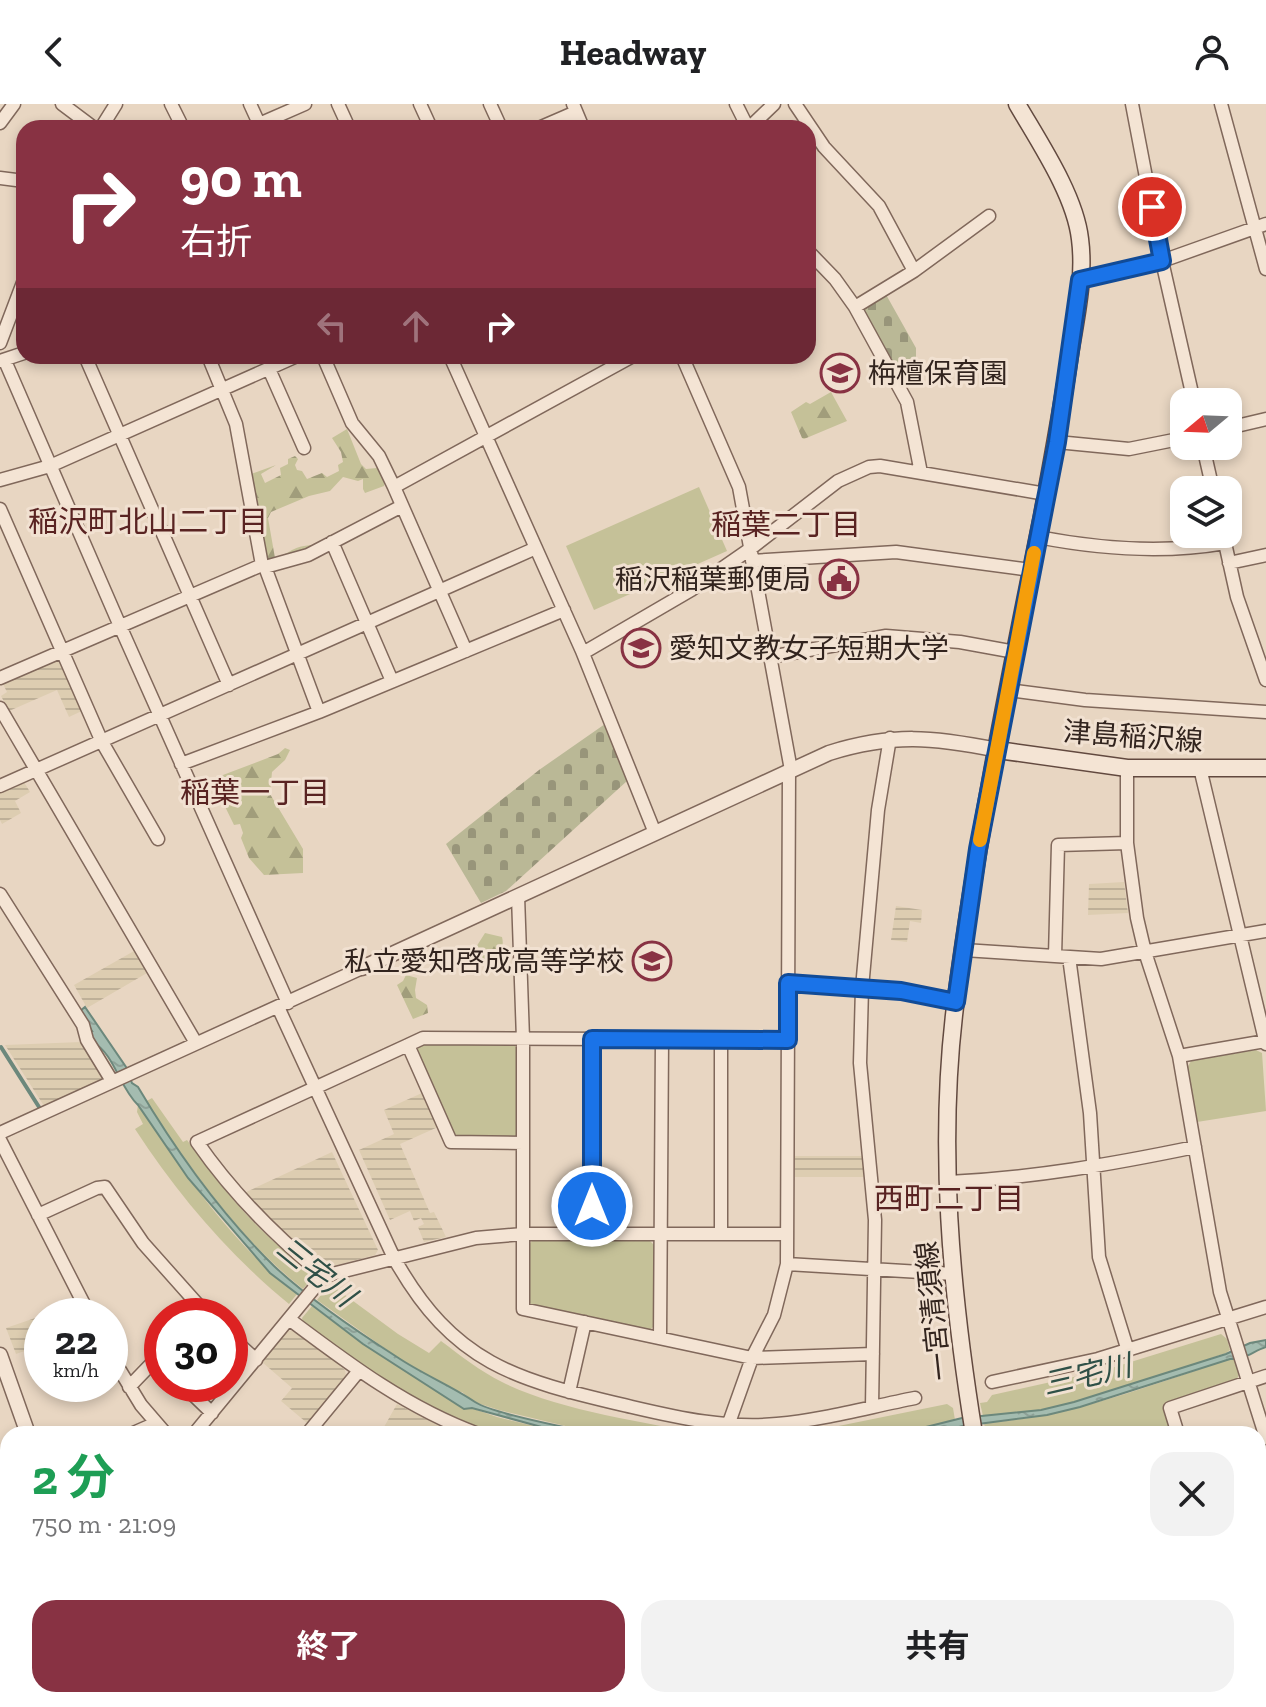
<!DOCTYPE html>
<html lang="ja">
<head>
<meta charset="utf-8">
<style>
	:root { --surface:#fff; --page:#f2f2f2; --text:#202124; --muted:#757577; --accent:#883243 }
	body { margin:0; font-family:"Zilla Slab","Noto Sans JP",serif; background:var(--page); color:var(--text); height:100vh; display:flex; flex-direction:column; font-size:30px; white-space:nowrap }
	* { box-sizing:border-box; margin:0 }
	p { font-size:26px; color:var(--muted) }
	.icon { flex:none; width:44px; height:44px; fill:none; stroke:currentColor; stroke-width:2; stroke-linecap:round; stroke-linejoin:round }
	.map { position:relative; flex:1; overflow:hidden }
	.side { position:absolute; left:0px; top:1322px; width:1266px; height:282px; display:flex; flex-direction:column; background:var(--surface); border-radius:24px 24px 0 0; box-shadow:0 4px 12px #0003 }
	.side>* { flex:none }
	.top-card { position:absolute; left:16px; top:16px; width:800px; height:244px; border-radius:24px; box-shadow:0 4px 12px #0003; background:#883243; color:#fff; overflow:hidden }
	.needle { width:52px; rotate:251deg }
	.fabs { position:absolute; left:1170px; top:284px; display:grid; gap:16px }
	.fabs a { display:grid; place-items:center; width:72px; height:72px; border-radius:16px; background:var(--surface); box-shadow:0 4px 12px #0003; font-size:40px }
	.speed { position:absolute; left:24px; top:1194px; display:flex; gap:16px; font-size:40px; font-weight:700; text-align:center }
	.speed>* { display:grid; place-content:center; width:104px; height:104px; border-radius:50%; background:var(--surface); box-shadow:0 4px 12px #0003; line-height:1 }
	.speed small { font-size:20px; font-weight:400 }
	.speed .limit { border:12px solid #d22; background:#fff; color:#111 }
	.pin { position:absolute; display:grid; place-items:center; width:68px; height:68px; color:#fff; margin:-34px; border:4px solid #fff; border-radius:50%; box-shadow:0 2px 8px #0007 }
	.me { position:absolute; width:88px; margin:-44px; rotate:0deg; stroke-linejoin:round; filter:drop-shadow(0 0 6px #0008) }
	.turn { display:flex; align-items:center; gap:28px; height:168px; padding:0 32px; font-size:36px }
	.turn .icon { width:104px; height:104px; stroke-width:2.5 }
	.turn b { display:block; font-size:56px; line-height:68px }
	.lanes { display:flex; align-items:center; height:76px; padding:0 32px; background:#0003; justify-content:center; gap:40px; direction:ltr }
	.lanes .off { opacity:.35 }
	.round { display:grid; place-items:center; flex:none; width:84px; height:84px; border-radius:24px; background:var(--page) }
	.overview { display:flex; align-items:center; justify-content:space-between; height:136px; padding:0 32px }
	h1 { font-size:48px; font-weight:700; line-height:60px; color:#1e9e55 }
	.primary-button { display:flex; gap:16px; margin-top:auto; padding:16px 32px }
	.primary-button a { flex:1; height:92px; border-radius:24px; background:var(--accent); color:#fff; font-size:32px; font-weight:700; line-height:92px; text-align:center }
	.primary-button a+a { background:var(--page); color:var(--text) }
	header { display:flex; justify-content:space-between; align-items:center; height:104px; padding:0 32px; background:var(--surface); font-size:36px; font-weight:700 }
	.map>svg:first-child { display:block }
	.farmland { fill:url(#farmland-rules) }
	.green { fill:#c5c198 }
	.forest { fill:url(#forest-firs) }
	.cemetery { fill:url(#cemetery-stones) }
	.water { fill:url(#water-ripples); stroke:#6c887c; stroke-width:2 }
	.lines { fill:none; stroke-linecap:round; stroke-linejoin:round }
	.stream { stroke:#6c887c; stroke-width:4 }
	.minor-casing { stroke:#80685b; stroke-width:15 }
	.tertiary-casing { stroke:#80685b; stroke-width:17 }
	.secondary-casing { stroke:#62493f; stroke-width:19 }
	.minor { stroke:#f4e4d4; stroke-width:12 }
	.tertiary { stroke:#f4e4d4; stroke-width:14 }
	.secondary { stroke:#f4e4d4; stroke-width:16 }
	.route-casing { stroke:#114b97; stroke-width:20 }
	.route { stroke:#1a73e8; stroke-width:14 }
	.slow { stroke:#f59e0b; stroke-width:14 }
	.labels { text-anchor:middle; stroke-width:6; stroke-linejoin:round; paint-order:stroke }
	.poi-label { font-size:28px; fill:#32241e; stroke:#f1e1d1; text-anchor:start }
	.street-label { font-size:28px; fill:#32241e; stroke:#f1e1d1 }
	.neighbourhood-label { font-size:30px; fill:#592322; stroke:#f1e1d1 }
	.water-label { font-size:30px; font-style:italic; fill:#2f5047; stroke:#f1e1d1 }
</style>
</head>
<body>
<header><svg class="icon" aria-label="back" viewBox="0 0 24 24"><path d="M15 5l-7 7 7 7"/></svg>Headway<svg class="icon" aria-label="person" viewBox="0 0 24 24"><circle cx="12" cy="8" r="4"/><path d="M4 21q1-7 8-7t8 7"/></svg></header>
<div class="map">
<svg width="1266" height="1603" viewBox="0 0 1266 1603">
	<defs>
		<pattern id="farmland-rules" width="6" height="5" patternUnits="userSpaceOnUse" patternTransform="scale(2)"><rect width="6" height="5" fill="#ddcdb1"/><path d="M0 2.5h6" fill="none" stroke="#beb098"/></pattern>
		<pattern id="forest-firs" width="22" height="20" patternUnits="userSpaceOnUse" patternTransform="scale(2)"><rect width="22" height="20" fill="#c5c198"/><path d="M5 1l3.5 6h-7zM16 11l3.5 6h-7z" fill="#a19d7b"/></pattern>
		<pattern id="cemetery-stones" width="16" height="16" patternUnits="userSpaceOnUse" patternTransform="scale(2)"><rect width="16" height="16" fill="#bab896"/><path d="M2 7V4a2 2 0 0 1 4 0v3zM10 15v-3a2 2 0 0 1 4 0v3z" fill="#98957a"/></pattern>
		<pattern id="water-ripples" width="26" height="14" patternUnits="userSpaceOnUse" patternTransform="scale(2)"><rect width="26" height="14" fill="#a4bcb0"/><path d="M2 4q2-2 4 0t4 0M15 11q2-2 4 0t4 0" fill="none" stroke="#8ea197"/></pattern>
	</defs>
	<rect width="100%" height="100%" fill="#e8d6c2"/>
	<path class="farmland" d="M57,554L62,556L84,606L69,613L57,586L9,607L1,592L7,588L2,578Z
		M24,678L30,688L15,697L21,709L2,720L0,716V688Z
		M1124,778L1128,809L1088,811L1089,780Z
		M896,802L922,806L921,819L910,817L907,838L891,836Z
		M134,847L147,869L87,904L74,881Z
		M81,938L85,941L104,974L44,1002L5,941Z
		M422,989L438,1023L400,1040L430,1109L434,1108L446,1133L424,1138L418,1123L424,1120L421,1114L414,1117L410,1107L390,1116L359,1046L394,1030L384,1006Z
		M332,1048L378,1146L375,1151L326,1164L319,1162L284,1132L244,1089Z
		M795,1052H863L866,1073H795Z
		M41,1212L42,1241L16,1250L6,1224Z
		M295,1226L345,1266L346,1272L307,1319L281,1297L292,1284L262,1258L288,1227Z
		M397,1300L443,1324L457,1330H380Z"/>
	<path class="green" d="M699,383L727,447L594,506L566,442Z
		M423,939L513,940L518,945L517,1030L513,1034L459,1033L455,1030L416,946Z
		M1256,946L1262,949L1266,1007L1197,1018L1187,964L1191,957Z
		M152,994L183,1038L187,1036C213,1072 239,1106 272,1136C283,1147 307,1160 311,1175L303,1185C238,1134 192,1065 145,998Z
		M138,1001C183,1068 232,1140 297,1190L289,1200C228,1150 178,1091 135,1025L143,1020L137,1008Z
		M532,1137H650L654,1141V1222L649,1227L532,1201L528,1197V1141Z
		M330,1180L398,1230L429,1249L441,1237C461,1252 480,1267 502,1278C558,1306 643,1318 705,1330H599L499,1306L474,1298L462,1288L454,1287L397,1253L317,1196Z
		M312,1202L363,1240L454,1298L497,1313L567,1330H492L452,1315L409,1293L347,1253L303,1218L302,1214Z
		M1221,1230L1227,1235L1230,1246L1226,1249C1149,1275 1065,1313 983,1312L980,1299L987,1298L992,1291L1105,1266Z
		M1230,1255H1234L1239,1269L1237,1276L1163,1301L1172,1330H986L984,1319C1069,1314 1150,1281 1230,1255Z
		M947,1300L953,1304L955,1316L898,1330H799Z"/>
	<path class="forest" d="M831,288L847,317L804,335L802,334L791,308L806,298L810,300Z
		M347,325L361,360L366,365L377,364L385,376L384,382L365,389L363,385V375L358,377L343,373L330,387L309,392L271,408L268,414L275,454C290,450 290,443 311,441L312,444L270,458L263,454L251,370L276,361L261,370L265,379L281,371L280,364L288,360V355L295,352L298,355L295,361L297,366L302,367L307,375L322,369L327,373L339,367L338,361L343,358L341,348L332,334Z
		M285,644L290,646L285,656L272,668L270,690L303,745V769L264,771L249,754L241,734L243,729L240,720L234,721L213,678L215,674L278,650Z
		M485,829L502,833C508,856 477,863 458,864L451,852L471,851Z
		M406,871L417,874L415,886L416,894L427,901L428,909L413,915L397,881L403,877Z"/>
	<path class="cemetery" d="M884,187L916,244V260L895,265L861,202Z
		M605,620L627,677L506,787L481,799L446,740L539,666Z"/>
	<path class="water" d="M85,903L126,963L132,979L138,983C176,1047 221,1110 274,1162C308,1194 358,1228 397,1253C422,1270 452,1282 475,1298C493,1310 574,1325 599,1330H567L472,1304L464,1305L363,1240L270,1169L188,1074L138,1001C119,983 115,951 93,938L90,927H92L80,907Z
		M1266,1236V1243C1253,1247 1245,1256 1230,1255L1080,1303L1047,1311L963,1322L929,1330H898L962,1314L1041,1306L1074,1298L1226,1250L1250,1239Z"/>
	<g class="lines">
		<path class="stream" d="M1,943L39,1003
			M0,1420L8,1418
			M1070,1596L1072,1603"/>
		<g class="minor-casing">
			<path id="minor" d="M62,0L94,24
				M171,0L183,24
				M250,0L261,24
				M338,0L349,24
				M420,0L431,24
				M490,0L501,24
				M573,0L583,24
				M736,0L748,24
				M795,0L824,43L879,102L914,167L855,203
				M1132,0L1162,157L1194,298
				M1221,0L1266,165
				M0,19L14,0
				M101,24L116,0
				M250,24L305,0
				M539,24L576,8
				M749,24L774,0
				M0,74L24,77
				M808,147L835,175L855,203L907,298L921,369
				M914,167L989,112
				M1080,176L1162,157L1266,120
				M0,239L24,176
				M85,252L229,581
				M208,252L236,320L262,461
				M323,252L352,319L379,352L394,383L466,547
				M450,252L582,547L655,729
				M682,252L739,383L791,666
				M0,257L24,249
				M5,257L120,522L288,899
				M269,265L304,344
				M1228,324L1266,315
				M1057,338L1129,345L1184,334
				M1203,342L1213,386
				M0,376L50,362L297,252
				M394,383L633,252
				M0,405L102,638L158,735
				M1223,430L1237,493L1266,576
				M1038,433C1100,445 1162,450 1225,439
				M332,438L392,577
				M752,457L896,448L1031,466
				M1229,459L1266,451
				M265,463L319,608
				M583,549L691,486L750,445L838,377L869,363L880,362L1046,390
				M770,553L886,532L960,538L1015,548
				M0,574L262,461L265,463L308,451L402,402
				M1008,586L1085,596L1266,608
				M0,604L196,939
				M181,660L319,608L564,506
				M1127,664V739L1137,814L1145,848L1179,952L1220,1188L1266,1334
				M1200,664L1266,940
				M0,682L536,444
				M0,790L83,921L87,936L112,977
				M518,792L523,935V1205L752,1254L873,1250
				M964,846L1101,855L1266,827
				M1055,852L1058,741L1127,739
				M1069,853L1090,1009L1099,1153L1128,1247
				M788,879L901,887L956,898
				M278,903L394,1154C455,1263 518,1276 632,1303C679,1314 728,1325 777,1320C823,1316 869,1303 915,1294
				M408,941L423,934L788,936
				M1179,952L1266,937
				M0,1029L362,864
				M0,1036L90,1212
				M949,1078C1033,1074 1113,1060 1195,1043
				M38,1111L97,1084L105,1083L143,1139L208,1212
				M592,1130V935
				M721,1130V935
				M787,1160L954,1170
				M324,1172C275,1132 233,1090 197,1038L408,941L451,1038L523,1039
				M289,1215C349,1260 407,1304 478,1330
				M230,1232L256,1256
				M660,1234L662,935
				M110,1250L141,1301L166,1330
				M992,1278L1098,1255L1266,1203
				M182,1280L212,1309
				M129,1283L156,1255L162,1261
				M569,1288L585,1218
				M872,1303L875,1116L860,959L862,884L878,706L890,634
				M131,1330L156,1319
				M194,1330L324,1172L476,1134L523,1130H787
				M307,1330L358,1268
				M725,1330L752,1254L774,1211L787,1160L789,667
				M1178,1330L1170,1304L1266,1272
				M1258,1404L1266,1401
				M0,1513L8,1510
				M194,1596L197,1603
				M313,1596L315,1603
				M488,1596L489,1603
				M568,1596L569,1603
				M777,1596L778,1603
				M644,1603L646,1596"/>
		</g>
		<g class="tertiary-casing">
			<path id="tertiary" d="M362,864L829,649C894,629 932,633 998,646
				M0,1251L28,1330
				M1258,1490L1266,1487
				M93,1596L95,1603
				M1020,1596L1022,1603"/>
		</g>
		<g class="secondary-casing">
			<path id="secondary" d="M998,646L1127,664H1266
				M974,1330C951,1188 937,1039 956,895C977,733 1010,572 1042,412C1052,358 1062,304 1070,250C1076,213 1085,173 1080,135C1075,91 1039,38 1017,0
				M889,1603L925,1596"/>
		</g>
		<use href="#minor" class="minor"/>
		<use href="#tertiary" class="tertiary"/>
		<use href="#secondary" class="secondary"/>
	</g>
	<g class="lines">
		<g class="route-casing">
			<path id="route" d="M592,1102V935L788,936V879L901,887L956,898L978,745L1057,338L1080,176L1162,157L1152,103"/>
		</g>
		<use href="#route" class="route"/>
		<path class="slow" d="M980,736L1034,449"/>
	</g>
	<defs>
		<g id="school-ring" transform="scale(2)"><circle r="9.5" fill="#f1e1d1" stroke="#883243" stroke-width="1.5"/><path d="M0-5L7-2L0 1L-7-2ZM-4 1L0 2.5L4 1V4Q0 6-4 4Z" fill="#883243"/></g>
		<g id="civic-ring" transform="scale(2)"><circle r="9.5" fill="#f1e1d1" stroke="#883243" stroke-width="1.5"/><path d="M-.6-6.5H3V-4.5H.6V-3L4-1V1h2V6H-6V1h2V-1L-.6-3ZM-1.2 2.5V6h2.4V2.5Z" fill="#883243"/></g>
		<g id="university-ring" transform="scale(2)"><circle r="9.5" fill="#f1e1d1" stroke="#883243" stroke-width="1.5"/><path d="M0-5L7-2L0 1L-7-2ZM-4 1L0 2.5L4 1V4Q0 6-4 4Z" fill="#883243"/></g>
	</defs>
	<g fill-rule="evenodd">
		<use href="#school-ring" x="840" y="269"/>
		<use href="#civic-ring" x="839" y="475"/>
		<use href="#university-ring" x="641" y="544"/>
		<use href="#school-ring" x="652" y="857"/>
	</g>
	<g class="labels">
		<g class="poi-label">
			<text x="868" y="279">栴檀保育園</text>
			<text x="811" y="485" text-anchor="end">稲沢稲葉郵便局</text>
			<text x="669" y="554">愛知文教女子短期大学</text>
			<text x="624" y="867" text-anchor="end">私立愛知啓成高等学校</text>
		</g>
		<g class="street-label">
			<text transform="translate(1133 632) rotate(4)" y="10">津島稲沢線</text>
			<text transform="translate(933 1207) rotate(-96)" y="10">一宮清須線</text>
		</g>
		<g class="neighbourhood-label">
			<text x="148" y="428">稲沢町北山二丁目</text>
			<text x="786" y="431">稲葉二丁目</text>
			<text x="255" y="699">稲葉一丁目</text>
			<text x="949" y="1105">西町二丁目</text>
		</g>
		<g class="water-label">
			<text transform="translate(316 1168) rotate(39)" y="10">三宅川</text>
			<text transform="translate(1087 1271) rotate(-13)" y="10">三宅川</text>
		</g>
	</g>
</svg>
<div class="fabs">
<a><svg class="needle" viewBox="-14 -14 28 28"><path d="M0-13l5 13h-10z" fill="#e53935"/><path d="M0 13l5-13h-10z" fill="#757577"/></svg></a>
<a><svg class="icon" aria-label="layers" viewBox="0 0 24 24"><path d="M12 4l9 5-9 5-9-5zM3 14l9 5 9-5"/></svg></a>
</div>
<div class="speed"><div>22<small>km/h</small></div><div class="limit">30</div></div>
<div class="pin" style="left:1152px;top:103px;background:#d93025"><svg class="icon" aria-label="arrive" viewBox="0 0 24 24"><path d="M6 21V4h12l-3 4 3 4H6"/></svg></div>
<svg class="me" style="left:592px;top:1102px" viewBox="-20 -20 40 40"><circle r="17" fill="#1a73e8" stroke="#fff" stroke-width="3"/><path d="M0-11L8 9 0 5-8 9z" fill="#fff"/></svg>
<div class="top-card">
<div class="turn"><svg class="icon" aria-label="right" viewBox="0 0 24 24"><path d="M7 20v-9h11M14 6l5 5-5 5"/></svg><div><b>90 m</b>右折</div></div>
<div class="lanes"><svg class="icon off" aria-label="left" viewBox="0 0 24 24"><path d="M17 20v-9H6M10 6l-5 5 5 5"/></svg><svg class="icon off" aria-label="ahead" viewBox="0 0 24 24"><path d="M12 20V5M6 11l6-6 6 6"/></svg><svg class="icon" aria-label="right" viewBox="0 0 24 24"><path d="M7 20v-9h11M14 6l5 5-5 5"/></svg></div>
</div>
<section class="side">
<div class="overview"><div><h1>2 分</h1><p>750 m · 21:09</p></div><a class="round"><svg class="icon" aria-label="close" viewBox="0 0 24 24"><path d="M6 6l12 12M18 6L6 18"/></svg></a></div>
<div class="primary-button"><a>終了</a><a>共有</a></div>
</section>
</div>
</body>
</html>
